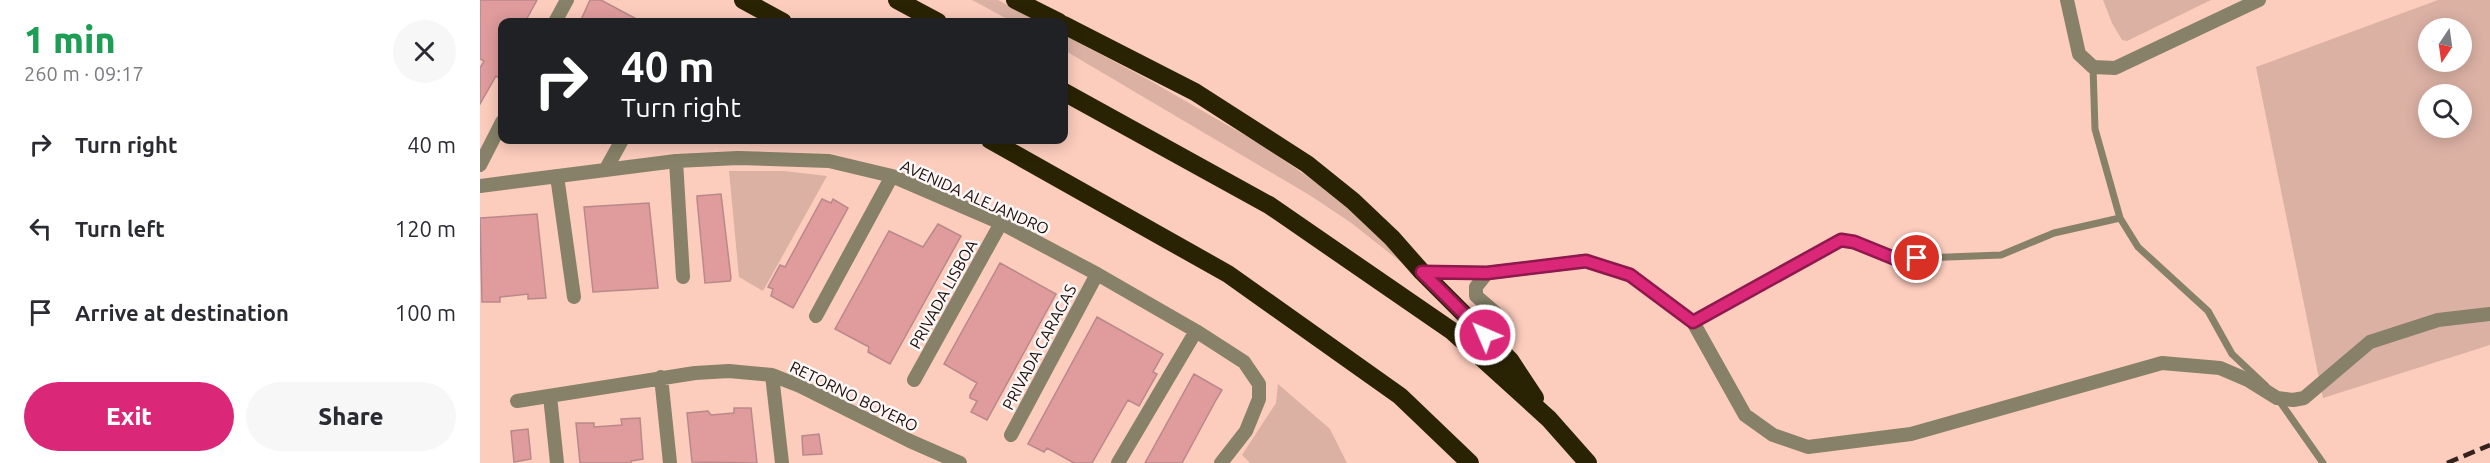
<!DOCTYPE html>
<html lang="en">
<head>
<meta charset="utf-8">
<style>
	:root { --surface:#fff; --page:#f7f7f7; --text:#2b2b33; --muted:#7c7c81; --accent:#db2777 }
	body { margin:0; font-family:Ubuntu,sans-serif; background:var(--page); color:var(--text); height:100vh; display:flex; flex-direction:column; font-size:22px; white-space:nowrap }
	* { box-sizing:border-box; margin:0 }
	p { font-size:20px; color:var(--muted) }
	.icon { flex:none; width:33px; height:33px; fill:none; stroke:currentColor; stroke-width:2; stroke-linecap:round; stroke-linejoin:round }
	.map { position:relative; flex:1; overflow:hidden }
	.sheet { display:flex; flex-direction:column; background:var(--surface); width:480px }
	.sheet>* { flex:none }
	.hud { position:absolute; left:18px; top:18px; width:570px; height:126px; border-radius:12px; box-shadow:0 3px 15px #0003; background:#202124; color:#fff; overflow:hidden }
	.needle { width:39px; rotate:193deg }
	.controls { position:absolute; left:1938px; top:18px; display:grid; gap:12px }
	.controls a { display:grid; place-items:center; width:54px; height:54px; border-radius:50%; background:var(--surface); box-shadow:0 3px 15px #0003; font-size:30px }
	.pin { position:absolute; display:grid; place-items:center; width:51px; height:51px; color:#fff; margin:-26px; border:3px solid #fff; border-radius:50%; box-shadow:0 2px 6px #0007 }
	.me { position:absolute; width:66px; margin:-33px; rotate:315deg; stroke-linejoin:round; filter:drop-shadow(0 0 4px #0008) }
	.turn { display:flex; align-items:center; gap:21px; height:126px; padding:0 24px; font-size:27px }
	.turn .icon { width:78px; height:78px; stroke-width:2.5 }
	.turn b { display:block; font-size:42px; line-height:51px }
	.round { display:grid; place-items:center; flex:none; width:63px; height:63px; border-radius:32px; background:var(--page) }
	.head { display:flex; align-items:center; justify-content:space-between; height:102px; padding:0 24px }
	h1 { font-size:36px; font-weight:800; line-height:45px; color:#1e9e55 }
	.cta { display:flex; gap:12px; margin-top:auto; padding:12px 24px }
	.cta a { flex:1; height:69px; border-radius:36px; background:var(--accent); color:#fff; font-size:24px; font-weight:800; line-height:69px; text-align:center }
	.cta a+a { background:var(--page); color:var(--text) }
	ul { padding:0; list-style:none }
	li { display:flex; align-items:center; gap:18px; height:84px; padding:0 24px }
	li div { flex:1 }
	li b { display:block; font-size:22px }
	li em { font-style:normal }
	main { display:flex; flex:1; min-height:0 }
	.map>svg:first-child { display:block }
	.green { fill:#dbb1a4; fill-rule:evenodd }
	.building { fill:#e09b9c; stroke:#b9898a; stroke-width:1.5 }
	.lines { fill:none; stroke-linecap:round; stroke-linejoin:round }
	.lane { stroke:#868168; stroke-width:7 }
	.street { stroke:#868168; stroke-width:14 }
	.highway { stroke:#2a2303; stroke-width:18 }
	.rail { stroke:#35221c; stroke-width:4.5; stroke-dasharray:12 6; stroke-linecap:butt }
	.route-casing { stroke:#8e194d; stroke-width:15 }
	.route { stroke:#db2777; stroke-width:10 }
	.labels { text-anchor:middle; stroke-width:5; stroke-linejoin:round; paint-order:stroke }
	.street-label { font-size:16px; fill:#1c0d08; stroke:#fdf8f7 }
</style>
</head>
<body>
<main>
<section class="sheet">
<div class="head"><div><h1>1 min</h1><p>260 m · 09:17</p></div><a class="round"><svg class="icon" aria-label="close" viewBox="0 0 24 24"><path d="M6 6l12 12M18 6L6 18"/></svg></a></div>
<ul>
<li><svg class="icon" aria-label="right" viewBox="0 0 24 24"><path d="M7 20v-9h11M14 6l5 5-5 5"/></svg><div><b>Turn right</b></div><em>40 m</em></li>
<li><svg class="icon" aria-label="left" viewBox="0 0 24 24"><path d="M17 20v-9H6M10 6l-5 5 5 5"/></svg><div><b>Turn left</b></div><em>120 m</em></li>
<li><svg class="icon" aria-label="arrive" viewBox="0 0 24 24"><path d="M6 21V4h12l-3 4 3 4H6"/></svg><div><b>Arrive at destination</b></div><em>100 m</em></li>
</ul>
<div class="cta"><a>Exit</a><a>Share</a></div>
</section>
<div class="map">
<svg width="2010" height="463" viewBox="0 0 2010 463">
	<rect width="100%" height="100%" fill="#fcccbd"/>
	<path class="green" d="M492,0H518L560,22H533Z
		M1623,0H1731L1647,41L1642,40L1632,23Z
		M1958,0H2010V345L1843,398L1776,67ZM1948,28H1982V62H1948ZM1948,94H1982V128H1948Z
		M584,35L669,80L780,144L863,201L945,281L870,222L831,196L584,50Z
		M249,171H304L347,176L283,291L259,277Z
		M798,384L850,429L867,463H770L762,455L796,403Z"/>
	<path class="building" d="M0,0H57L45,22H22V81L16,76L0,104V68L4,61L0,59Z
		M110,0H121L162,22H135L130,19L128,22H100Z
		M241,194L251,278L250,281L225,283L217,199V196Z
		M342,199L351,203L353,199L368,208L313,308L291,296L293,289L288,287L300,265L305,267Z
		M169,203L178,288L113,292L104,207Z
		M57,214L66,298L48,299V294L20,297V302H2L0,218Z
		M458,224L481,236L410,364L388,352L389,347L355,329L409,231L443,247Z
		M520,263L576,294L507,420L491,412L497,401L490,398V395L497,383L464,364Z
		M617,317L683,354L673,372L677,374L659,406L648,400L612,463H594L567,448L564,452L548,444Z
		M714,374L742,390L736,400L702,463H665Z
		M254,408H271L277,463L212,462L207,413L228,411L231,415L254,413Z
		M160,418L163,459L151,461V463H100L96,423H114V427L142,425L141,419Z
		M48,429L51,459L34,462L31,431Z
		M339,434L342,454L323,455L322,436Z"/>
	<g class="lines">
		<path class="lane" d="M1613,67L1615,129L1640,218L1658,247L1728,311L1752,354L1786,386
			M1213,322L1361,240L1374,242L1416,259L1521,255L1574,233L1640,218
			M1798,399L1843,463"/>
		<path class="street" d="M1587,0L1599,54L1613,67L1635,68L1779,0
			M75,22L87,0
			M196,161L203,277
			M0,165L22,122
			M126,169L142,140
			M77,176L94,297
			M0,186L196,161L258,158L349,161L412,176L521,223L617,274L716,331L764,362L779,384V399L766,431L741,463
			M942,272L1007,273L1106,261L1150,275L1213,322L1265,415L1293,435L1328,447L1431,434L1682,363L1740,368L1768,380L1797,398L1813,400L1824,398L1890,342L1958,320L2010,314
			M1007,273L996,287V296C1030,325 1035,325 1009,364
			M336,316L412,176
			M292,375L302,463
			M181,377L190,463
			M434,380L521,223
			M70,396L77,463
			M37,401L215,373L249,371L292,375L320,386L430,441L480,463
			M531,435L617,274
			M638,463L716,331"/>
		<path class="highway" d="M263,0L303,22
			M417,0L458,22
			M535,0L579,22
			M584,25L715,92L827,164L873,201L912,238L942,272L1030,360L1055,398
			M584,92L789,205L972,331L1069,419L1108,463
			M510,140L748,274L920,396L990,463"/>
		<path class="rail" d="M1967,463L2010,445"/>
	</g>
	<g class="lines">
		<g class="route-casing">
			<path id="route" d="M1005,335L942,272L1007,273L1106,261L1150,275L1213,322L1361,240L1374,242L1416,259L1437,258"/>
		</g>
		<use href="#route" class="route"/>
	</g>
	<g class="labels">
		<g class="street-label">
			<text transform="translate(495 197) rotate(24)" y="6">AVENIDA ALEJANDRO</text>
			<text transform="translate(463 294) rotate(-61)" y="6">PRIVADA LISBOA</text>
			<text transform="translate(559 347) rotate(-62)" y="6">PRIVADA CARACAS</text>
			<text transform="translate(374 396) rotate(26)" y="6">RETORNO BOYERO</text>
		</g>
	</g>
</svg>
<div class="controls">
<a><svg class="needle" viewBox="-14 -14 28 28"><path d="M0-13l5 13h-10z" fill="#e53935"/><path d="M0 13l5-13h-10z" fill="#7c7c81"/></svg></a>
<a><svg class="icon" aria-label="search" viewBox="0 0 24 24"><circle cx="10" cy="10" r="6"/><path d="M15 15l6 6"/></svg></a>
</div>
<div class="pin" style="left:1437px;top:258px;background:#d93025"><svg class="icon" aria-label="arrive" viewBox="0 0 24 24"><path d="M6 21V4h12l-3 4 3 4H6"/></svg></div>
<svg class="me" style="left:1005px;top:335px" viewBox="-20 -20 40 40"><circle r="17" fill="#db2777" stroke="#fff" stroke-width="3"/><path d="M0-11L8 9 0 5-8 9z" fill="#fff"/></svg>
<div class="hud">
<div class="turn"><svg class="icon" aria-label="right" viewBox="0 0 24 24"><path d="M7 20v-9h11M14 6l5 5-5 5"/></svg><div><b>40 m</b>Turn right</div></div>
</div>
</div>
</main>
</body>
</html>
